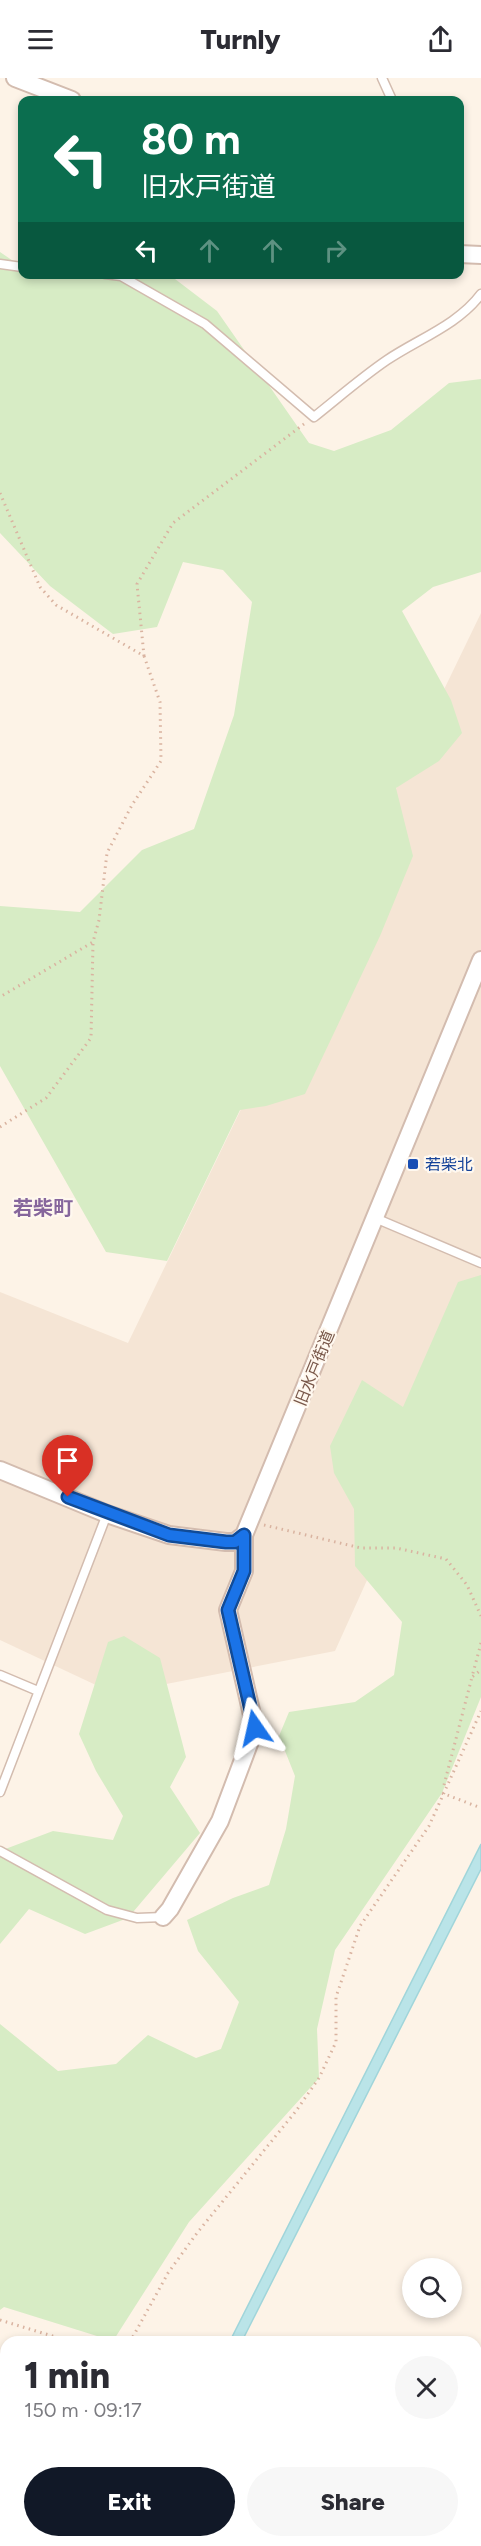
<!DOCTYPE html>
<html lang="en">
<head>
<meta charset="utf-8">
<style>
	:root { --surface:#fff; --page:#f7f7f7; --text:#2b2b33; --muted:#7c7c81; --accent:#111827 }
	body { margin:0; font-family:Figtree,"Noto Sans JP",sans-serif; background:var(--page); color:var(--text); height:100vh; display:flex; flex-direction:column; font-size:22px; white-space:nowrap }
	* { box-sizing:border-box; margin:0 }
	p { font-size:20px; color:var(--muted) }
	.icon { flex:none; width:33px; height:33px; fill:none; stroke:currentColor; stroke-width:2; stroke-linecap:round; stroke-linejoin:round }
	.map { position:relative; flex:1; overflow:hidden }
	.drawer { position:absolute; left:0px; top:2258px; width:482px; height:212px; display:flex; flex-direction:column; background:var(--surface); border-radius:18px 18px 0 0; box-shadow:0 3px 9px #0003 }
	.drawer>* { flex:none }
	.hud { position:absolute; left:18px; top:18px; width:446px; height:183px; border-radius:12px; box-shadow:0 3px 9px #0003; background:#0b6e4f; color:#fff; overflow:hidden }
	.tools { position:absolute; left:402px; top:2180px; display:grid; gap:12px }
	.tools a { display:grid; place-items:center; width:60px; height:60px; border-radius:50%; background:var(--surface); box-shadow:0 3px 9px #0003; font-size:30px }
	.pin { position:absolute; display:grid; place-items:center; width:51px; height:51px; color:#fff; margin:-62px -26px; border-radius:50% 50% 50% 0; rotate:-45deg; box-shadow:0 0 6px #0007 }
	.pin .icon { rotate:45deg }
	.me { position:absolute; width:66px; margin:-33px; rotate:349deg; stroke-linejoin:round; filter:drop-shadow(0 0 4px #0008) }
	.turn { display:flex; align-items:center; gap:21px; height:126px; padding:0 24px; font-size:27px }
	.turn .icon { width:78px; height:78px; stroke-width:2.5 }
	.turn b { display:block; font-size:42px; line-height:51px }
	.lanes { display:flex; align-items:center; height:57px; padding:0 24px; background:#0003; justify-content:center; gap:30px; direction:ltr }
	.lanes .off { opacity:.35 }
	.round { display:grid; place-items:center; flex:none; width:63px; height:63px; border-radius:32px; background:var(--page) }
	.headline { display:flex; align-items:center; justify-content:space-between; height:102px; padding:0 24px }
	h1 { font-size:36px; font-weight:800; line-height:45px }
	.cta { display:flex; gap:12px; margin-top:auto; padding:12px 24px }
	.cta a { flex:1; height:69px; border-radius:36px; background:var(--accent); color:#fff; font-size:24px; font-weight:800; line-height:69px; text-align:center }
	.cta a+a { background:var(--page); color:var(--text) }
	header { display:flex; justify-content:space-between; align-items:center; height:78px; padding:0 24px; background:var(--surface); font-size:27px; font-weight:800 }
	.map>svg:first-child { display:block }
	.residential { fill:#f5e5d5 }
	.green { fill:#d7ecc5 }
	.water { fill:#bae4e8; stroke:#a0d5da; stroke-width:1.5 }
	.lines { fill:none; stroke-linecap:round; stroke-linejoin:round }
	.lane-casing { stroke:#d3bcaf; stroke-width:11 }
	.street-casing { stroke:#d3bcaf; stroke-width:20 }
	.path { stroke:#d9b3a0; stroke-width:3; stroke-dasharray:1.5 4.5; stroke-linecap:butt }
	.lane { stroke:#fff; stroke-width:8 }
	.street { stroke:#fff; stroke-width:16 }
	.route-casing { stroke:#114b97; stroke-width:15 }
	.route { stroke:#1a73e8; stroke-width:10 }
	.transit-dot { fill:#1a4fb4; stroke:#fff8ef; stroke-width:2 }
	.labels { text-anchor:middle; stroke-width:4.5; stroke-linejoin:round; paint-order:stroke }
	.transit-label { font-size:16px; fill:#164399; stroke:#fff8ef; text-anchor:start }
	.street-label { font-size:16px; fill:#79584a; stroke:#fff8ef }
	.quarter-label { font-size:20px; font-weight:bold; fill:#86669c; stroke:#fff8ef }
</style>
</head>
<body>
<header><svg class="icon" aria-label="menu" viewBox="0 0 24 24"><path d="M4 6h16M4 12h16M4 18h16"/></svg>Turnly<svg class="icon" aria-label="share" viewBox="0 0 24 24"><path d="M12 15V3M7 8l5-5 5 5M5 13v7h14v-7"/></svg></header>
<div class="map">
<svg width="481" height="2468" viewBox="0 0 481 2468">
	<rect width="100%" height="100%" fill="#fdf3e7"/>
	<path class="residential" d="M481,535V1250L335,1573L115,1616L0,1562V1214L128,1265Z"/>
	<path class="green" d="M0,174L22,189V196L175,201L217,233L309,365L334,373L391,352L449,305L481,301V494L433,509L402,533L451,622L462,655L439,683L396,710L413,778L380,858L305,1016L266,1028L240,1032L167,1183L106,1174L0,988V828L80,834L142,772L194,751L234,637L252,524L223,492L183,484L157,549L113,556L50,508L0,455Z
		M481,1197V1619L442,1715L335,1872L317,1951L319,2000L189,2144L113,2263L4,2229L0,2232V1946L58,1993L116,1986L148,1957L196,1980L221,1971L239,1924L198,1873L187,1842L233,1820L269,1807L286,1751L295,1698L279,1658L289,1634L355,1624L394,1597L402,1544L355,1488L354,1431L334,1395L330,1368L362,1302L403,1329L458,1204Z
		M124,1558L160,1580L186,1679L170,1709L200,1755L128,1840L85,1856L29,1831L0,1866V1773L53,1753L113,1762L123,1738L96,1693L79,1656L108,1564Z"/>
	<path class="water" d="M481,1766V1791L242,2263H230Z"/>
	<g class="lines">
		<g class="lane-casing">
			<path id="lane" d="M382,0L392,22
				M0,186L22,189
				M105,196L121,198L205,246L314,339C338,320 362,299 387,282C418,261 458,247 481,216
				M375,1140L481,1185
				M0,1597L38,1613
				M0,1714L107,1436
				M0,1773L107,1832L137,1840L163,1839"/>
		</g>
		<g class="street-casing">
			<path id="street" d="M15,0L72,22
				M459,176L481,177
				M0,1392L107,1436L169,1457L226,1464H235L244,1457L481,882
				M163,1839L170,1831L220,1743L255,1650L228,1532L244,1493V1457
				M45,2468L53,2463"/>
		</g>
		<path class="path" d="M0,415L40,509L56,527L144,578L160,624L161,683L132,727L107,775L99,842L93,864L0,919
			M144,578L137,506L173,445L304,346
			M0,1049L46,1020L91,960L93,864
			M264,1447L361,1470H396L446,1481L467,1507L481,1538
			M481,1565L472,1599L481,1592
			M444,1707L472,1599
			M442,1715L481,1730
			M0,2242L72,2264
			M130,2264L168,2195L197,2155L296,2033L319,2000L336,1964V1919L360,1848L429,1748L481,1633"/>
		<use href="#lane" class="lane"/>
		<use href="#street" class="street"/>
	</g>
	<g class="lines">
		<g class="route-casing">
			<path id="route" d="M68,1419L169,1457L226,1464H235L244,1457V1493L228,1532L255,1650"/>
		</g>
		<use href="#route" class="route"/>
	</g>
	<rect class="transit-dot" x="407" y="1080" width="12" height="12" rx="3"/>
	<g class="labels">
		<g class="transit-label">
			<text x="425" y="1092">若柴北</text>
		</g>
		<g class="street-label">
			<text transform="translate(314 1290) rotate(-68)" y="6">旧水戸街道</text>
		</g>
		<g class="quarter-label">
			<text x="43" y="1137">若柴町</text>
		</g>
	</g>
</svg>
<div class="tools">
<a><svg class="icon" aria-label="search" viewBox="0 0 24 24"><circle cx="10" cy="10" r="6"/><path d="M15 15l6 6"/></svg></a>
</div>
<div class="pin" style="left:68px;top:1419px;background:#d93025"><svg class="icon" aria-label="arrive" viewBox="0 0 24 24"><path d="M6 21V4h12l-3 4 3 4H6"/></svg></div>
<svg class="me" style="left:255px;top:1650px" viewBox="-20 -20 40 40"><path d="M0-17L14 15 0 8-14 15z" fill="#1a73e8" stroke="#fff" stroke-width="4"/></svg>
<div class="hud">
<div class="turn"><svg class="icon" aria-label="left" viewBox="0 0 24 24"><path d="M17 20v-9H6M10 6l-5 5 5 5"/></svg><div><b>80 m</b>旧水戸街道</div></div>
<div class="lanes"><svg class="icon" aria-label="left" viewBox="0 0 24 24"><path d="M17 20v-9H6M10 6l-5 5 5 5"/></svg><svg class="icon off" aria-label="ahead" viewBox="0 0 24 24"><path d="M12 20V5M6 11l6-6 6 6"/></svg><svg class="icon off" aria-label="ahead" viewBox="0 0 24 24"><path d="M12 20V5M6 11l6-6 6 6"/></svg><svg class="icon off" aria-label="right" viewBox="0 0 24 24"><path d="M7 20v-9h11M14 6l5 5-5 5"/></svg></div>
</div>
<section class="drawer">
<div class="headline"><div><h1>1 min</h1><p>150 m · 09:17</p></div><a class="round"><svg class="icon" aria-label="close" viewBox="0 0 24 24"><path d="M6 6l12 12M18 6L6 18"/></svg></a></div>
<div class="cta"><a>Exit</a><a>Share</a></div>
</section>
</div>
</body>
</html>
